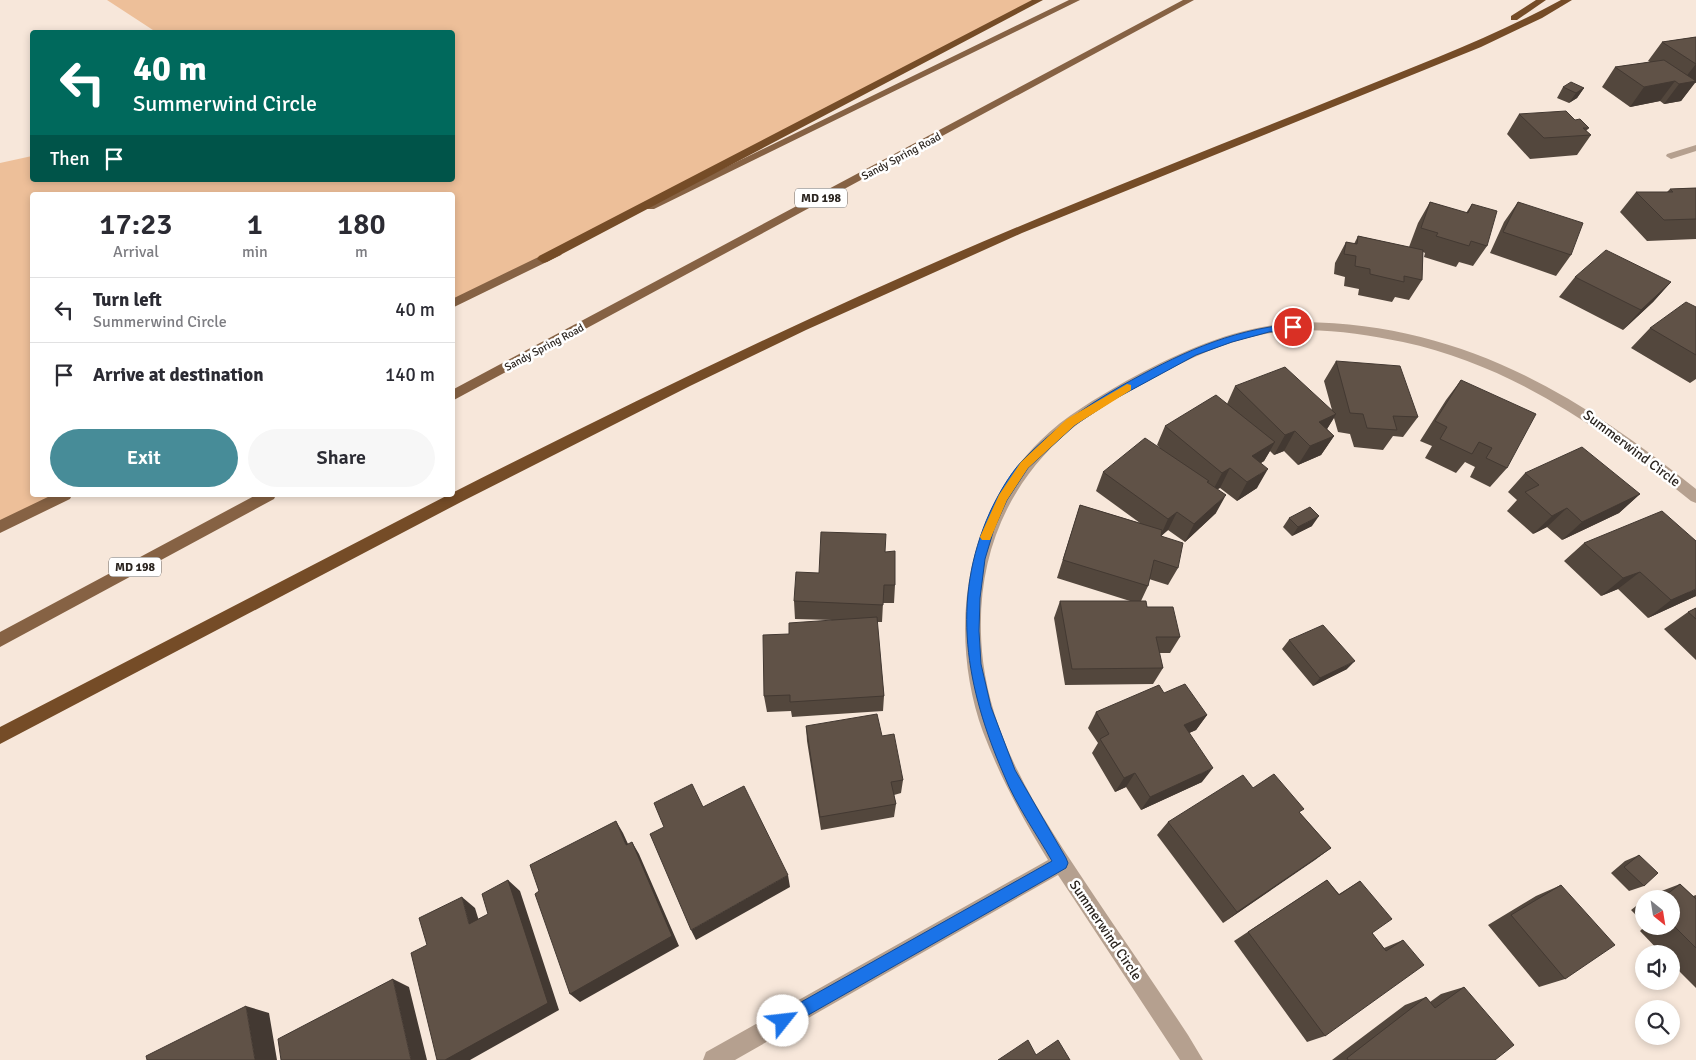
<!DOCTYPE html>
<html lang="en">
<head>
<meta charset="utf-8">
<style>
	:root { --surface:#fff; --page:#f7f7f7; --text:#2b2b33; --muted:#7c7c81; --line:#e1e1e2; --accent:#478c98 }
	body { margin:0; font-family:Signika,sans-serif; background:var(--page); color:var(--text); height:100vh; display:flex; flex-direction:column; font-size:19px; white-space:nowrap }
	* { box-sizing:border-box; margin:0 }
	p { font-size:16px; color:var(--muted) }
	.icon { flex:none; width:28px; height:28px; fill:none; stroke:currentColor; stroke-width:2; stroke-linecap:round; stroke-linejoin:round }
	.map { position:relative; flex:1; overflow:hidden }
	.drawer { position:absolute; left:30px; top:192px; width:425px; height:305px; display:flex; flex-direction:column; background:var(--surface); border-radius:5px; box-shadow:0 2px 8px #0003 }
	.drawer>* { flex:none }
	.guide { position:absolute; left:30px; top:30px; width:425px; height:152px; border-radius:5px; box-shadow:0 2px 8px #0003; background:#00695c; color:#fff; overflow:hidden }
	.needle { width:32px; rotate:150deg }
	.fabs { position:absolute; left:1635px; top:890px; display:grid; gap:10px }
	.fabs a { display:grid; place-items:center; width:45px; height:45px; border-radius:50%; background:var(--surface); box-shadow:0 2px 8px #0003; font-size:25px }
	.pin { position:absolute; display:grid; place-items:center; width:42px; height:42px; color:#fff; margin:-21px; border:2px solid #fff; border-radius:50%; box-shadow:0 1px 5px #0007 }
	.me { position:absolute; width:55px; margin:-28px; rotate:61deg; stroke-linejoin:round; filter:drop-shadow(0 0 4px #0008) }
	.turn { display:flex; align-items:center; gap:18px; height:105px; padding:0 20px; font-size:22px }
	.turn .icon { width:65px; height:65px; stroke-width:2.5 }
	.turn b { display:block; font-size:35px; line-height:42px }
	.then { display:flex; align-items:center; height:48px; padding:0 20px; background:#0003; gap:10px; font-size:19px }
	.eta { display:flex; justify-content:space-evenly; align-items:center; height:85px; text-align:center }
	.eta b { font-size:30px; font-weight:600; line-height:35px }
	.action { display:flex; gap:10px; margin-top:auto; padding:10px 20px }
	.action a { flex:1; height:58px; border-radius:30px; background:var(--accent); color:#fff; font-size:20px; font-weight:600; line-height:58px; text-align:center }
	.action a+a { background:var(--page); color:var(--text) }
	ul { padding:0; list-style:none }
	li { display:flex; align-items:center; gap:15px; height:65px; padding:0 20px; border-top:1px solid var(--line) }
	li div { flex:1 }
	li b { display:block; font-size:19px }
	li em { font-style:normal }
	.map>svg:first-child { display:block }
	.green { fill:#edbf99 }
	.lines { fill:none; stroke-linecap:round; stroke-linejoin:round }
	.minor { fill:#b5a08f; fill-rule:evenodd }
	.major { fill:#866244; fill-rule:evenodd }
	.highway { fill:#754c27; fill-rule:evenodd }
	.wall { fill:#53473d }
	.shaded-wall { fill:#433932 }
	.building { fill:#605247; stroke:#433932 }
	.route { fill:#1a73e8; stroke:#114b97 }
	.slow { fill:#f59e0b }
	.labels { text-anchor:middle; stroke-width:5; stroke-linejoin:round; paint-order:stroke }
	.far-street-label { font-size:11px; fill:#2b2520; stroke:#fff }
	.shield { fill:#fff; stroke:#6b6663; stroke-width:1 }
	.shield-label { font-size:12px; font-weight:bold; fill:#2b2520 }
	.street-label { font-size:14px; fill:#2b2520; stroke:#fff }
</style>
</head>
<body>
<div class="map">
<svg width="1696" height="1060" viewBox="0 0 1696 1060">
	<rect width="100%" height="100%" fill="#f7e7da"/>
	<path class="green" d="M107,0H1039L453,304L452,195H32V495H65L0,527V163L32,156V180H452V32H156Z"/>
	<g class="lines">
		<path class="minor" d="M1696,145V151L1671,159L1666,156L1667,154Z
			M1303,322C1461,324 1577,393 1696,489V503L1691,501C1604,430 1514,366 1403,342C1365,334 1325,328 1286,331C1237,336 1193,356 1150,380C1126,393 1101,406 1079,423C1003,482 972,566 983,661C994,750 1047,825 1095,897C1126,943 1157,988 1188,1035L1203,1060H1180L1058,875L735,1060H703L706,1052L1048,860C1023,819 1000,777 983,732C948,635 963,515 1040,441C1065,416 1095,399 1126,381C1183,350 1238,325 1303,322Z"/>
		<path class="major" d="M1069,0H1080L654,209H646L644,207Z
			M1183,0H1194L452,401V390Z
			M557,248L563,252L561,255L452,308V299Z
			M52,495H72L70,499L0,533V520Z
			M256,495H276L274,499L0,647V632Z"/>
		<path class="highway" d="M1032,0H1043L547,262L543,263L537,259L539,256Z
			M1536,0H1546L1517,20H1511V16Z
			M1561,0H1572L1542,18L1481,47L1022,233L806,330L690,386L461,502L0,744V727L448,495H452V493C654,391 857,292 1066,207C1160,168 1255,131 1349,93C1421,64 1493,37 1561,0Z"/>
	</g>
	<path class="wall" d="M1696,37V83H1695L1681,101L1664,104L1660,101L1630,107L1602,87L1615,67L1650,62L1648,61L1662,42Z
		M1563,87L1584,88L1577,98L1569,103L1557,98Z
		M1519,114L1575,120L1589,128L1586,131L1591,135L1577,155L1530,159L1507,134Z
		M1696,188V239L1647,241L1620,212L1636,192H1667L1670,189Z
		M1430,202L1466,213L1472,204L1487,246L1473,266L1459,262L1456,267L1424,257L1425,253L1423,252L1422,280L1409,300L1395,297L1392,302L1358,295L1359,289L1344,286L1345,277L1334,274L1335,263L1346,242L1354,244L1358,236L1409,247L1418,223Z
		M1518,202L1571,255L1556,276L1490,253L1504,222Z
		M1575,277L1671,282L1653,302L1623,330L1559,297Z
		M1696,307V379L1690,383L1631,348L1650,328Z
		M1336,361L1418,417L1403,437L1393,436L1383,450L1354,447L1350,434L1338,432L1334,418L1327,429L1334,436L1321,455L1298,465L1284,451L1274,455L1270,451L1264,461L1261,463L1257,488L1237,501L1220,488L1217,489L1216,513L1185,542L1168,530L1161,536L1178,568L1168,585L1149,579L1148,586L1141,601L1180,637L1170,653H1159L1163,668L1153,684L1065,685L1054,618L1060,601H1130L1057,578L1080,505L1140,523L1096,491L1103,472L1160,448L1157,445L1165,426L1227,404L1235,386L1332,410L1324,381Z
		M1461,380L1507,468L1490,487L1470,477L1475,467L1465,462L1456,473L1425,458L1432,446L1420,441L1446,400Z
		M1525,473L1640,494L1619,513L1562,540L1547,527L1533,534L1507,511L1517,500L1508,492Z
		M1289,518L1312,526L1292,536L1283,527Z
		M1584,543L1696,596L1648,618L1618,589L1601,596L1564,561Z
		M885,552L895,585L894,603H883L882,622H877L884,696L883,711L792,717L791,711L767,712L764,696L832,620L795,619L794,601L819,573Z
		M1696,608V660L1664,629L1688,612Z
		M1289,640L1347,669L1313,686L1282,649Z
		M1164,693L1207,715L1196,730L1189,733L1202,782L1141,810L1126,787L1115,792L1092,753L1098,743L1088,728L1096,712Z
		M806,726L882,736L903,780L901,793L894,795L896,804L894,817L821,830L807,741Z
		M1253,788L1299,812L1331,848L1223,923L1157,835L1168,822Z
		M1639,855L1644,886L1629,891L1611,873L1625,861Z
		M1327,880L1339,894L1360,881L1372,933L1384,948L1403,940L1325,1036L1307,1042L1234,941Z
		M1680,884L1693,896L1696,895V988L1671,963V954H1662L1640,931L1645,926H1671V899H1646L1651,895Z
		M1561,885L1565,979L1539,987L1488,925L1536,896Z
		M1644,900V923L1631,910Z
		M1464,987L1495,1060H1332L1405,1005L1426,997L1430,1002L1441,994Z"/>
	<path class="shaded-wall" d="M1696,64V80L1695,82L1696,81L1681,101L1664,104L1679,84L1681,83Z
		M1675,81L1660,101L1630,107L1644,87Z
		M1584,88L1577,98L1569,103L1576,93Z
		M1671,282L1653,302L1623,330L1641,310Z
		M1336,414L1324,434L1319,422Z
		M1295,431L1284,451L1274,455L1285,435Z
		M1334,436L1321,455L1298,465L1310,446Z
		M1275,442L1264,461L1242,475L1252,456Z
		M1230,468L1220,488L1212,492L1222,473Z
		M1268,469L1257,488L1237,501L1247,482Z
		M1640,494L1619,513L1562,540L1582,522Z
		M1226,495L1216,513L1185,542L1194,524Z
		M1567,508L1547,527L1533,534L1552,516Z
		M1177,512L1168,530L1160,537L1168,519Z
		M1319,516L1312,526L1292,536L1298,527Z
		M1640,572L1618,589L1601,596L1623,578Z
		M1696,589V596L1648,618L1671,600Z
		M1355,661L1347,669L1313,686L1320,678Z
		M1207,715L1196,730L1173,740L1184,725Z
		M1213,768L1202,782L1141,810L1150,797Z
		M1135,773L1126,787L1115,792L1124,778Z
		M616,821L623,833L634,857L626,845Z
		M632,842L639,854L679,946L580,1002L570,994Z
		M1331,848L1315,860L1223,923L1237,912Z
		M788,875L790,887L696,940L691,930Z
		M508,880L520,891L559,1010L470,1060H445Z
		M462,897L475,908L483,934L469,924Z
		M393,979L409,987L427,1060H411Z
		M246,1006L269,1013L277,1060H255Z"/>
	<path class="building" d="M1696,37V64L1662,42Z
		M1664,60L1696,81L1679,84L1675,81L1644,87L1615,67Z
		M1571,82L1584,88L1576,93L1563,87Z
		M1566,111L1575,120L1580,119L1589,128H1583L1591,135L1544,138L1519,114Z
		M1696,188V219L1664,220L1636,192H1673L1670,189Z
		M1430,202L1468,213L1472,204L1497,211L1487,246L1471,241L1469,246L1436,236L1438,233L1421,228Z
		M1518,202L1583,223L1571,255L1503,232Z
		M1358,236L1423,250L1422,280L1404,276V282L1370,274V269L1355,266L1356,256L1344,254L1346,242L1357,244Z
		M1606,250L1671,282L1641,310L1575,277Z
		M1686,302L1696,307V355L1650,328Z
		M1336,361L1400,366L1418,417L1393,416L1397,430L1367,428L1363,414L1350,413Z
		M1285,367L1336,414L1319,422L1334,436L1310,446L1295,431L1285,435L1235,386Z
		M1461,380L1536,414L1507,468L1486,458L1492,448L1479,442L1472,454L1440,439L1447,427L1435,421Z
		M1216,395L1275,442L1252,456L1268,469L1247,482L1230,468L1222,473L1165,426Z
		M1145,438L1209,481L1207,482L1226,495L1194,524L1177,512L1168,519L1103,472Z
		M1582,447L1640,494L1582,522L1567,508L1552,516L1525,492L1539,485L1525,473Z
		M1080,505L1162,530L1161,536L1183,543L1178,568L1154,560L1148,586L1063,560Z
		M1310,507L1319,516L1298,527L1289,518Z
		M1662,511L1696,541V589L1671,600L1640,572L1623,578L1584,543Z
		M821,532L886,534L885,552L895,551V585H884L883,605L794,601L796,572L819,573Z
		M1060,601H1146L1147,607H1173L1180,637H1156L1163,668L1072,669Z
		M1696,608V619L1688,612Z
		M877,617L884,696L790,702V695L764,696L763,635L789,634V623Z
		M1323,625L1355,661L1320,678L1289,640Z
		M1185,684L1207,715L1184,725L1213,768L1150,797L1135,773L1124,778L1100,739L1109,734L1096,712L1159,685L1164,693Z
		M877,714L882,736L894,734L903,780L891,782L896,804L820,817L806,726Z
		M1274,774L1304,809L1299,812L1331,848L1237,912L1168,822L1243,775L1253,788Z
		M692,784L703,807L744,786L788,875L691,930L650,834L664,827L654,803Z
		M616,821L626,845L632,842L672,936L570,994L535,894L539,891L530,865Z
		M1639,855L1658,873L1644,886L1624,867Z
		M508,880L548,1003L445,1060H437L411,953L427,945L419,918L462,897L469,924L488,914L482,894Z
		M1327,880L1339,895L1360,881L1392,919L1372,933L1386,951L1403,940L1424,965L1325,1036L1248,932Z
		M1680,884L1696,899V948L1671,923V919L1675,916L1671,911V899H1661Z
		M1561,885L1615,945L1565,979L1511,915Z
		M393,979L411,1060H281L278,1039Z
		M1464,987L1514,1045L1495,1060H1348L1347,1058L1426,997L1435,1008Z
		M246,1006L255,1060H147L146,1056Z
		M1028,1040L1036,1055L1058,1040L1070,1060H998Z"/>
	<path class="route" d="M1293,324H1296V329L1269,332L1232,342L1196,355L1113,400L1075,425L1028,468L1007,500L994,529L985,559L980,598L979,631L981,664L991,707L1015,770L1066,858L1068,863L1066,868L789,1026L783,1029L778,1026L775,1021L778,1015L1052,861C1036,833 1016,805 1004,775C966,688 950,601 990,512C998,495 1009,475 1022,461C1051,431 1084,407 1121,386C1177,355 1228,330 1293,324Z"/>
	<path class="slow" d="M1127,384L1131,385V390L1075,425L1028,468L1007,500L990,540H982L980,537L999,495L1021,462L1067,419Z"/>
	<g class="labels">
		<g class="far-street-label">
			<text transform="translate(901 156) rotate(-28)" y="4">Sandy Spring Road</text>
			<text transform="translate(544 347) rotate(-28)" y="4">Sandy Spring Road</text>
		</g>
		<g class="shield">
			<rect x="795" y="188.5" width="52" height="19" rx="4"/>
			<rect x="109" y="557.5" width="52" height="19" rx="4"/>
		</g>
		<g class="shield-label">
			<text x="821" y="202">MD 198</text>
			<text x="135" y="571">MD 198</text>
		</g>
		<g class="street-label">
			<text transform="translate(1632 448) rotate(37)" y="5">Summerwind Circle</text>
			<text transform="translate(1106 930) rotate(56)" y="5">Summerwind Circle</text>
		</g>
	</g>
</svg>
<div class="fabs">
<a><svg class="needle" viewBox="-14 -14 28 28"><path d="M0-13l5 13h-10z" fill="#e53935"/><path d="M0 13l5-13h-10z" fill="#7c7c81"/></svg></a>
<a><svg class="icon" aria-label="sound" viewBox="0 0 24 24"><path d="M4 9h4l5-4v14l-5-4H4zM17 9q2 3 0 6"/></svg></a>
<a><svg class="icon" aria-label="search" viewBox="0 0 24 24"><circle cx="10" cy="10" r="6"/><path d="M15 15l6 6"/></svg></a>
</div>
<div class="pin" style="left:1293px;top:327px;background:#d93025"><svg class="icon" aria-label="arrive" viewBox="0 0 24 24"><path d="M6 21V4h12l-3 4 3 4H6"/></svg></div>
<svg class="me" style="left:783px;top:1021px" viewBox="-20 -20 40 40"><circle r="19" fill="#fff"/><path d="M0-13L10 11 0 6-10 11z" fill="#1a73e8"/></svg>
<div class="guide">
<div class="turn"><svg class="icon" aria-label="left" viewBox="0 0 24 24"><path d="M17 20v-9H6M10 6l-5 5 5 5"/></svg><div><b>40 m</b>Summerwind Circle</div></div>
<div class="then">Then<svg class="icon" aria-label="arrive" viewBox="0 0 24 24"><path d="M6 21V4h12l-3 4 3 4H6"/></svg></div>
</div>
<section class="drawer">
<div class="eta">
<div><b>17:23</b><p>Arrival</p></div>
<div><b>1</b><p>min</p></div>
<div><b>180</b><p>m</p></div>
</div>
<ul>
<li><svg class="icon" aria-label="left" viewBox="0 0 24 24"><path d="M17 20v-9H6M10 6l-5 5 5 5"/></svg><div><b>Turn left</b><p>Summerwind Circle</p></div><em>40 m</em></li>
<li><svg class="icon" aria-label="arrive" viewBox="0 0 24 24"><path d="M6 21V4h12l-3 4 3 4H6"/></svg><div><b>Arrive at destination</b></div><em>140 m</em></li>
</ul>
<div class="action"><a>Exit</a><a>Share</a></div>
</section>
</div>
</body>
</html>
